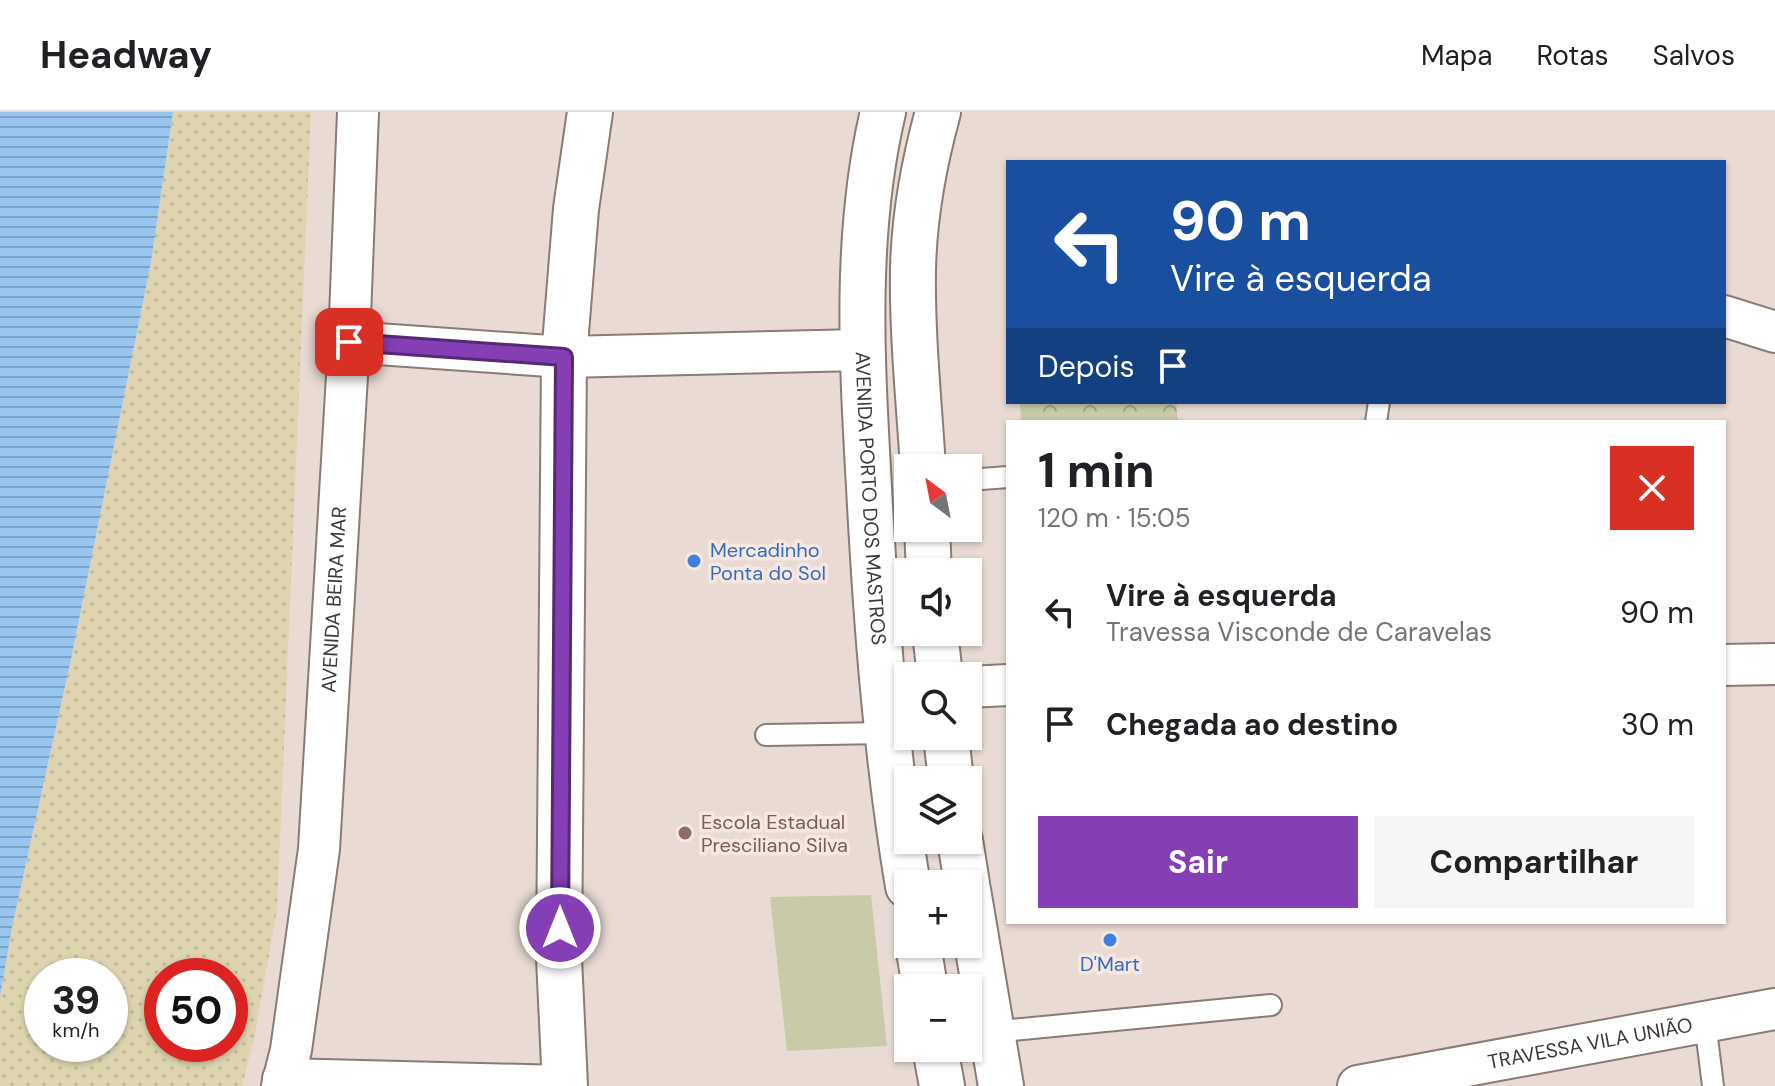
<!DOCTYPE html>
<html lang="pt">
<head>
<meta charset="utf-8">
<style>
	:root { --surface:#fff; --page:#f6f6f6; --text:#202124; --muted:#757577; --line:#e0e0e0; --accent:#833fb3 }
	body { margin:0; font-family:"DM Sans",sans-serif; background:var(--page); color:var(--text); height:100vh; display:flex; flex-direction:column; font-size:30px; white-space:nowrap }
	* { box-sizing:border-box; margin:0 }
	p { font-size:26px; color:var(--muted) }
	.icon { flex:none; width:44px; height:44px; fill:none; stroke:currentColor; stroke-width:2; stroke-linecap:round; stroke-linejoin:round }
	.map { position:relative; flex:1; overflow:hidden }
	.side { position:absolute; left:1006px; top:308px; width:720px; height:504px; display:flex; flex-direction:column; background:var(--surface); border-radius:0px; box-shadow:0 2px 6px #0004 }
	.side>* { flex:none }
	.top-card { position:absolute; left:1006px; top:48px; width:720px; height:244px; border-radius:0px; box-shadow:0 2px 6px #0004; background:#1a4fa0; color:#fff; overflow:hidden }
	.needle { width:52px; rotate:328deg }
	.controls { position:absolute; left:894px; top:342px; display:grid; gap:16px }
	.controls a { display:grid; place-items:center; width:88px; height:88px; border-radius:0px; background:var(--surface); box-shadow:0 2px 6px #0004; font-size:40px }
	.speed { position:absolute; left:24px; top:846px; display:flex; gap:16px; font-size:40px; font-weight:700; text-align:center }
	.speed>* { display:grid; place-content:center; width:104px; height:104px; border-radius:50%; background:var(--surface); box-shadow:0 2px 6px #0004; line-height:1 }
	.speed small { font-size:20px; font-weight:400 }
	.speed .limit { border:12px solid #d22; background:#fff; color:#111 }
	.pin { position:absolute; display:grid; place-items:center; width:68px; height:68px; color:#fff; margin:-34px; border-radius:16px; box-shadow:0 4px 12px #0006 }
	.me { position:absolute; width:88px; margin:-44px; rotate:0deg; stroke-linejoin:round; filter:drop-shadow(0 0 6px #0008) }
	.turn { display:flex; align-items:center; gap:28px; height:168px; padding:0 32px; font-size:36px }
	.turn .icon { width:104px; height:104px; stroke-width:2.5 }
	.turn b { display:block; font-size:56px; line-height:68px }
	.then { display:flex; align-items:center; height:76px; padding:0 32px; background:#0003; gap:16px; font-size:30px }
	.round { display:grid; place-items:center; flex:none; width:84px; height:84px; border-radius:0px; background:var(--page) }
	.summary { display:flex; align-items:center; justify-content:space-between; height:136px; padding:0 32px }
	h1 { font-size:48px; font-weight:700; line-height:60px }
	.button { display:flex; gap:16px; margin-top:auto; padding:16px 32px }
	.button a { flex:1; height:92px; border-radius:0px; background:var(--accent); color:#fff; font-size:32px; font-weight:700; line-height:92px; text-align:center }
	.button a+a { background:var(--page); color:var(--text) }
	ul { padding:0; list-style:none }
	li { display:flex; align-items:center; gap:24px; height:112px; padding:0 32px }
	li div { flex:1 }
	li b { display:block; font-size:30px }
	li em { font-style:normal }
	header { display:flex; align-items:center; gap:48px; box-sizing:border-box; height:112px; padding:0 40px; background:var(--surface); border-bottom:2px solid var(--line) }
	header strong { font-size:38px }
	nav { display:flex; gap:44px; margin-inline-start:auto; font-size:28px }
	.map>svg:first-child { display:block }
	.sand { fill:url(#sand-dots); fill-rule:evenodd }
	.park { fill:url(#park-crowns) }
	.pitch { fill:#c9cba8 }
	.water { fill:url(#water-rules) }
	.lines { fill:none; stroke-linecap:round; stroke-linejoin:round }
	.lane-casing { stroke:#887c74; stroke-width:24 }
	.street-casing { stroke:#887c74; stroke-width:44 }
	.secondary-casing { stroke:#887c74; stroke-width:48 }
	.lane { stroke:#fff; stroke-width:20 }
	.street { stroke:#fff; stroke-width:40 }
	.secondary { stroke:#fff; stroke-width:44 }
	.route-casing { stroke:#552974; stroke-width:20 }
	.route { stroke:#833fb3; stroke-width:14 }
	.shop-dot { fill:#3f7fe0; stroke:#f6e8e0; stroke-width:3 }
	.education-dot { fill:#8d6e63; stroke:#f6e8e0; stroke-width:3 }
	.labels { text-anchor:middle; stroke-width:7; stroke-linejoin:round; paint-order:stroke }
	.street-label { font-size:20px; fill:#3f3936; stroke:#f6e8e0 }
	.shop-label { font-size:20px; fill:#366cbe; stroke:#f6e8e0; text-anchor:start }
	.education-label { font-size:20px; fill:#785e54; stroke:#f6e8e0; text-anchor:start }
</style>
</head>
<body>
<header>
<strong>Headway</strong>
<nav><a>Mapa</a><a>Rotas</a><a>Salvos</a></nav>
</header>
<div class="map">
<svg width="1775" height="974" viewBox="0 0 1775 974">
	<defs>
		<pattern id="sand-dots" width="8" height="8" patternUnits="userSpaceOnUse" patternTransform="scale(2)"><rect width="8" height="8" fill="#ded5b0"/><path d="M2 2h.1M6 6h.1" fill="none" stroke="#c0b898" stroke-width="1.8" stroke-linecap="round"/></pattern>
		<pattern id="park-crowns" width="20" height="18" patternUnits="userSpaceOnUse" patternTransform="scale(2)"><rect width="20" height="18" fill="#c9cba8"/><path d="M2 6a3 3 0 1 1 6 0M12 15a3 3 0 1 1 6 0" fill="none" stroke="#a5a68a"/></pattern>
		<pattern id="water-rules" width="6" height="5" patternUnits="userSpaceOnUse" patternTransform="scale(2)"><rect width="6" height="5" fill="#97c6f1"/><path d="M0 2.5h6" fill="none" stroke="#7da2c4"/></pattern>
	</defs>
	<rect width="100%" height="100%" fill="#e9dbd3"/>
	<path class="sand" d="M173,0H311L277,798L254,927L242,974H0V885L12,815L71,547L151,150ZM42,864H110V932H42ZM162,864H230V932H162Z"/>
	<path class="park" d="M1020,290H1176L1178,310H1021Z"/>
	<path class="pitch" d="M871,783L887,934L787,939L770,785Z"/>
	<path class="water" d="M0,0H173L151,150L71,547L12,815L0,885Z"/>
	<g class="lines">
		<g class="lane-casing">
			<path id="lane" d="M1376,310L1379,290
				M968,368L1008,365
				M766,623L886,621
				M1705,910L1713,974
				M991,920L1271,893"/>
		</g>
		<g class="street-casing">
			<g id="street">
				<path d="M1724,204L1775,220"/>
				<path d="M349,230L564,245L861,238"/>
				<path d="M1724,553L1775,552"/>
				<path d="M968,575L1008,573"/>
				<path d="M283,967L564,974"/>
				<path id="s1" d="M282,974L291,938L319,737L349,230L358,0"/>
				<path id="s2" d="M1358,974L1775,897"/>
			</g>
		</g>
		<g class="secondary-casing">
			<g id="secondary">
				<path id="s3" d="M883,0C854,123 862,250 869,375C876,509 886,642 908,774"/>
				<path d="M923,356C919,290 912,224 913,158C914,105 924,51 938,0"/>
				<path d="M927,416L929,460"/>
				<path d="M935,520L940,564"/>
				<path d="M946,624L951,668"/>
				<path d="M960,728L967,772"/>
				<path d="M968,778L1001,974"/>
				<path d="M918,832L925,876"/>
				<path d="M935,936L942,974"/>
				<path d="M565,974L559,846L564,245L576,97L590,0"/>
			</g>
		</g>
		<use href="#lane" class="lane"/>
		<use href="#street" class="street"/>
		<use href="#secondary" class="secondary"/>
	</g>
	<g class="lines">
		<g class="route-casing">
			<path id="route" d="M349,230L564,245L560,816"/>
		</g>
		<use href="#route" class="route"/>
	</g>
	<g class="shop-dot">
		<circle cx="694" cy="449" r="8"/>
		<circle cx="1110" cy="828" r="8"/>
	</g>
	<circle class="education-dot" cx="685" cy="721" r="8"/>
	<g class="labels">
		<g class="street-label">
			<text dy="7" stroke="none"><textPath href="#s3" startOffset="388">AVENIDA PORTO DOS MASTROS</textPath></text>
			<text dy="7" stroke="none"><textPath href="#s1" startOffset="490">AVENIDA BEIRA MAR</textPath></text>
			<text dy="7" stroke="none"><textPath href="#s2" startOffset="236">TRAVESSA VILA UNIÃO</textPath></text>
		</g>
		<g class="shop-label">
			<text x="710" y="445">Mercadinho<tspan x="710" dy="23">Ponta do Sol</tspan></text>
			<text x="1110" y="859" text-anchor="middle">D'Mart</text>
		</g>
		<g class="education-label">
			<text x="701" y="717">Escola Estadual<tspan x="701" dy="23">Presciliano Silva</tspan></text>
		</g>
	</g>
</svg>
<div class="controls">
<a><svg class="needle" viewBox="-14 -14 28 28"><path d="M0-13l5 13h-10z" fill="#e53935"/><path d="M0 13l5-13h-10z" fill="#757577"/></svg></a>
<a><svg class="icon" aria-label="sound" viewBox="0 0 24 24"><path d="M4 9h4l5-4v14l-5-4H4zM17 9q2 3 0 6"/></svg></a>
<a><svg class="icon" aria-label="search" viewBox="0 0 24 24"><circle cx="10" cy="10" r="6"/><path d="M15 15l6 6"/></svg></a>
<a><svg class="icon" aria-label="layers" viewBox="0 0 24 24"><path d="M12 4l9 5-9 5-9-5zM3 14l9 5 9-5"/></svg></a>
<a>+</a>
<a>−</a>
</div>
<div class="speed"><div>39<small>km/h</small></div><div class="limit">50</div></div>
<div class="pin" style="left:349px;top:230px;background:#d93025"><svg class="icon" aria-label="arrive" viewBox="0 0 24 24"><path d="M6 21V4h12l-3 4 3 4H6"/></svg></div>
<svg class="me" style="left:560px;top:816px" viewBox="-20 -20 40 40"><circle r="17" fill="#833fb3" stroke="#fff" stroke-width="3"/><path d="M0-11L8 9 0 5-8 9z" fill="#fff"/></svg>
<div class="top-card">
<div class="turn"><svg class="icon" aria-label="left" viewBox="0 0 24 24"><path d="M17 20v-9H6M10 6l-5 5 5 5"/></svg><div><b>90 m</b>Vire à esquerda</div></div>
<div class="then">Depois<svg class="icon" aria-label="arrive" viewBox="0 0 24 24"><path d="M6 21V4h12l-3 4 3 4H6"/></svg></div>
</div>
<section class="side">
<div class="summary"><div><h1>1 min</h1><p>120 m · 15:05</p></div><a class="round" style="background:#d93025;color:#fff"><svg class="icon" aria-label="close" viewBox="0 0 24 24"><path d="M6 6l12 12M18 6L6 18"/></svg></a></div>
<ul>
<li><svg class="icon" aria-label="left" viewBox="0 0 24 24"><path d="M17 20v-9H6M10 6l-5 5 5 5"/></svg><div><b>Vire à esquerda</b><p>Travessa Visconde de Caravelas</p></div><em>90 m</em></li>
<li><svg class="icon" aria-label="arrive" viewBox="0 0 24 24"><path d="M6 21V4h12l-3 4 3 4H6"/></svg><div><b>Chegada ao destino</b></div><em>30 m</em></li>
</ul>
<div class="button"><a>Sair</a><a>Compartilhar</a></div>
</section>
</div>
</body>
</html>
